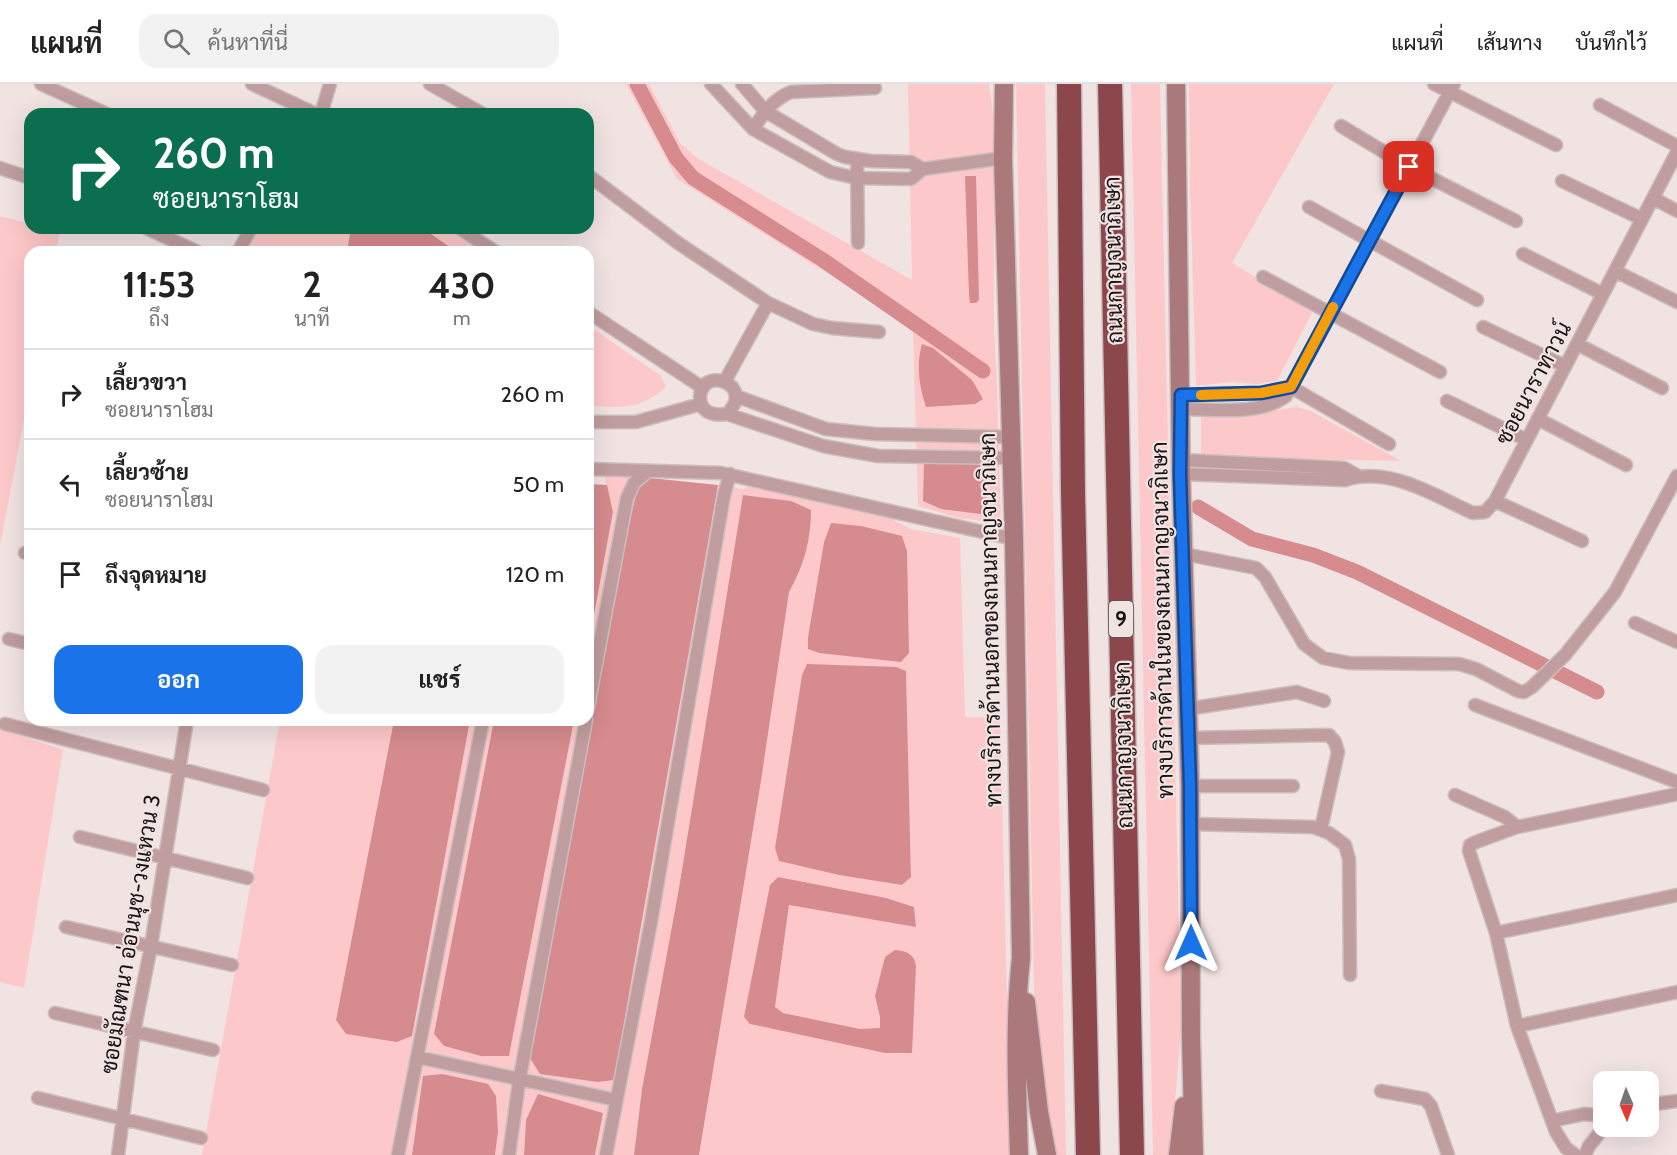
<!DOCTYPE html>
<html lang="th">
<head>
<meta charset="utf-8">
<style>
	:root { --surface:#fff; --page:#f2f2f2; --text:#222; --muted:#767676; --line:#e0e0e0; --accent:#1a73e8 }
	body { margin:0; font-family:Cabin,Sarabun,sans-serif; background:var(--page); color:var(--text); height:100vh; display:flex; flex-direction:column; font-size:22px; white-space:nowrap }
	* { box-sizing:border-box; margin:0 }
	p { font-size:20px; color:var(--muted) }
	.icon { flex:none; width:33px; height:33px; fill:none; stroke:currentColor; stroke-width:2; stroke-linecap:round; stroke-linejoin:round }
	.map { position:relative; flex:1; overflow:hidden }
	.drawer { position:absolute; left:24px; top:162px; width:570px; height:480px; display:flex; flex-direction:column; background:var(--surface); border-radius:18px; box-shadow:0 6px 24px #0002 }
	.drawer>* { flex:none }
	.hud { position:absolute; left:24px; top:24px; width:570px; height:126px; border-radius:18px; box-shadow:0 6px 24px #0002; background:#0b6e4f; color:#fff; overflow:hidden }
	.needle { width:39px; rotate:178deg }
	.controls { position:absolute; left:1593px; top:987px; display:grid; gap:12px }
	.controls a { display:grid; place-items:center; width:66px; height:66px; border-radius:12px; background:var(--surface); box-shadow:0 6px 24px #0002; font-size:30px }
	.pin { position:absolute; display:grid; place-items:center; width:51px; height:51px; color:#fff; margin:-26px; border-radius:12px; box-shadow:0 3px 9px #0006 }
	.me { position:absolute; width:66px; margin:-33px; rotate:0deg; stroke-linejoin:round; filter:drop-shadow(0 0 4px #0008) }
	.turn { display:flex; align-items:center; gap:21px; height:126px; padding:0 30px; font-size:27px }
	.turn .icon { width:78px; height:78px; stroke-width:2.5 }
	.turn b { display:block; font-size:42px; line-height:51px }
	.eta { display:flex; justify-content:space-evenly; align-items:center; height:102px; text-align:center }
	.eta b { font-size:36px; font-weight:700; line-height:42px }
	.button { display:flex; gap:12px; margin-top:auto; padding:12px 30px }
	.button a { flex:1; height:69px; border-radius:18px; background:var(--accent); color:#fff; font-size:24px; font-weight:700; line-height:69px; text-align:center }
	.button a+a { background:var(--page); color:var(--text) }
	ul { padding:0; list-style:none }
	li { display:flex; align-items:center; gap:18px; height:90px; padding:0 30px; border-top:2px solid var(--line) }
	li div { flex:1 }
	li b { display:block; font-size:22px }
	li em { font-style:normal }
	header { display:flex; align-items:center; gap:36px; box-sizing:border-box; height:84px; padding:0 30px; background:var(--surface); border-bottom:2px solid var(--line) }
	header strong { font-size:28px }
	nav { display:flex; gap:33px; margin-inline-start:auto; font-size:21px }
	.search { width:420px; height:54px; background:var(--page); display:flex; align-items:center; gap:15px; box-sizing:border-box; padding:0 21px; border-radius:18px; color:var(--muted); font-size:22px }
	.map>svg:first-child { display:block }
	.green { fill:#fdc8c9; fill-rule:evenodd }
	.water { fill:#d68b8e }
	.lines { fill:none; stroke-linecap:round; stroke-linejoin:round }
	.canal { stroke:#d68b8e; stroke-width:15 }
	.minor-casing { stroke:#cbbebe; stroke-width:15 }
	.secondary-casing { stroke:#cbbebe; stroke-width:21 }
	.motorway-casing { stroke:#cbbebe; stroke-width:27 }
	.minor { stroke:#c09d9e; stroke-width:12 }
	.secondary { stroke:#ab797b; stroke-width:18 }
	.motorway { stroke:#8b474c; stroke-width:24 }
	.route-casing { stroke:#114b97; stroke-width:15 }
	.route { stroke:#1a73e8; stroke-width:10 }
	.slow { stroke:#f59e0b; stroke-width:10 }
	.labels { text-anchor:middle; stroke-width:4.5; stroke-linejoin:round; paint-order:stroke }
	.shield { fill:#f2e3e3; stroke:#5a5252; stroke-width:1.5 }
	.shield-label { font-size:21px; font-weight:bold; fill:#191414 }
	.street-label { font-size:22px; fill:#191414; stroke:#f2e3e3 }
</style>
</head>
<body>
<header>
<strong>แผนที่</strong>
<div class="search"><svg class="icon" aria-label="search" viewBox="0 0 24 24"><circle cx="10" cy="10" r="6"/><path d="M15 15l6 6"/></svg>ค้นหาที่นี่</div>
<nav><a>แผนที่</a><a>เส้นทาง</a><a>บันทึกไว้</a></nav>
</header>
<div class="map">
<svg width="1677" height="1071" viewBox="0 0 1677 1071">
	<rect width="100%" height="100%" fill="#f2e3e3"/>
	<path class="green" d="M626,0H649L680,59L697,74L912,196L908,0H989L994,36V238L997,303L1001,439L959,434L918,422L913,246L884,225L677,95Z
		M1016,0H1045L1066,1071H1051L1034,907Z
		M1131,0H1160L1181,941L1171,1071H1153Z
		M1189,0H1334L1232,179L1309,225L1312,229L1277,297L1257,300L1232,298L1196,302L1190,102Z
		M0,132L30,140V144H48L60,147L56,168H30V304L0,462Z
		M250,144H443L485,168H239Z
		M588,241L661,292L666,303C638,327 623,323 588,322Z
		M1297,323L1311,327L1401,377L1201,373V331L1249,330Z
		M604,391L650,394L638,402L626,453L530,974L614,996L718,401L744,405L750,400L890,434L911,445L960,454L965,633H1000L1011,1071H699L761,697L789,508L799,490L743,411L679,804L642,1005L634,1071H595L603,1029L526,1036L524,1071H495L498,1048L416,1039L412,1071H202L280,636H394L336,936L397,958L412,952L470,636H494L434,950L444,962L481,972H509L574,636H588V563L613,428ZM831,439L907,544L909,569L902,577L819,569L808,565V553L824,458ZM808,580L906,587L911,793L902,801L839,791L779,777L775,764L802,591ZM778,793L914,823L916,843L789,821L775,923L783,929L860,945L880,944V933L875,912L905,970L885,969L750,940Z
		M0,645L63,666L24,904L0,898Z"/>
	<path class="water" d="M965,92H976L979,216L976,219H970L969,211Z
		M351,144H422L457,168H347Z
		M922,260L933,264L972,296L983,315L975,320L926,323C919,302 916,281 922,260Z
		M924,378L981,380L986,392L987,424L981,430L941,425L923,417Z
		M650,394L718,401L614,996L598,998L540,990L530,974L626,453L638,402Z
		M588,400L607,401L613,428L588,563Z
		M743,411L791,417L811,426C811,455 804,482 789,508L761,697L699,1071H634L642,1005L679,804Z
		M831,439L861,442L902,452L907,467L909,569L901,578L819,569L808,565V553L824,458Z
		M807,580L896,583L906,587L911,793L902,801L839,791L779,777L775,764L802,591Z
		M394,636H470L412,952L397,958L346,950L336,936Z
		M494,636H574L509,972H481L444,962L434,950Z
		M778,793L886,814L914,823L916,843L789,821L775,923L783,929L860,945L880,944V933L875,912L885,873L895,866C907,867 914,870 916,882L912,969H885L750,940L744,933L770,801Z
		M442,990L488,1000L496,1012L498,1048L495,1071H412L423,992Z
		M538,1010L603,1029L595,1071H524L526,1036Z"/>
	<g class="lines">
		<path class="canal" d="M637,0L676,74L693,94L823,176L983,287
			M1198,423L1252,455L1313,471L1357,488L1597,608"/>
		<g class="minor-casing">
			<path id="minor" d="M41,0L107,30
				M252,0L316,30
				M430,0L483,30
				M711,0L753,45L830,88L856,94L911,95L923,85L1003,74
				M742,0L765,27L837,70L845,73L871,77L911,78L923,85
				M1434,0L1556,61
				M1600,21L1677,62
				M321,30L330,0
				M1341,42L1409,83L1516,137
				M753,45C763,30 773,15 791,8L875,4
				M857,76L858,159
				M0,84L30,94
				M588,91L678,159L768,219L813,240L832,244L879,248
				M1562,97L1642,135
				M1653,114L1677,127
				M1309,123L1477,216
				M146,144L198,168
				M459,144L496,168
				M238,168L251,144
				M1523,170L1603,210
				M1615,187L1677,218
				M1263,193L1440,288
				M588,228L703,304
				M1483,243L1565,282
				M1577,260L1662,304
				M725,297L768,219
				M1291,303L1389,360
				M1181,311L1261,309L1291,303
				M736,312L826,345L875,350L1010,353
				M1447,317L1527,356
				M1181,325C1213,325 1260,332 1286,312L1454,0
				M727,330C757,300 701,281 700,313C700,329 714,332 727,330L823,362L878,372L1011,374
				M1538,335L1626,381
				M588,338H636L701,320
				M1181,376L1344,384L1358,392
				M588,385L721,389L1014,455
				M1181,390L1345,396C1390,382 1433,411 1473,429L1485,428L1495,417L1677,68
				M1495,417L1582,457
				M25,469L30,470
				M1184,470L1256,484L1265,493L1304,560L1323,574L1349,579L1459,580L1476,585L1518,607L1524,608L1532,603L1565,571L1615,508L1677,392
				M1635,539L1677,558
				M9,555L30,560
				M1475,621L1677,698
				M588,623L627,414L634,399L648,387
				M1187,625L1297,608L1324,617
				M5,640L263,706
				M1188,654L1329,651L1335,658L1338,668L1321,745
				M1190,702H1293
				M1455,711L1505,733L1517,743
				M1190,740L1313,743L1329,749L1345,761L1349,775L1350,891
				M80,753L247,794
				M66,843L232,881
				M1496,849L1677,811
				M55,929L213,966
				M1517,942L1677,908
				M417,973L616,1016
				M1381,1007L1425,1015L1431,1022L1448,1071
				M38,1014L201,1054
				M1648,1021L1677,1017
				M1552,1037L1584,1030L1604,1032
				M118,1071L134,948L151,862L187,636
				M398,1071L483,636
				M509,1071L519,998L586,636
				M606,1071L651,838L724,411L730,390
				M1575,1071L1566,1064L1556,1048L1517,942L1496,849L1469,767L1470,761L1476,758L1517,743L1677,710
				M1585,1071L1589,1062L1605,1042"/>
		</g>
		<g class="secondary-casing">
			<path id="secondary" d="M1004,0L1003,74L1014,455L1021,874C1014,940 1017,1005 1019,1071
				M1176,0L1181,390L1190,702L1191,955L1194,1071
				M1026,918L1039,1028L1047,1071
				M1178,1071L1184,1022"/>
		</g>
		<g class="motorway-casing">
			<path id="motorway" d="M1069,0L1073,409L1088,1071
				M1110,0L1132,1071"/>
		</g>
		<use href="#minor" class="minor"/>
		<use href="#secondary" class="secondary"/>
		<use href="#motorway" class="motorway"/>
	</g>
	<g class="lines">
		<g class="route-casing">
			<path id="route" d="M1191,859L1190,702L1180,390L1181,311L1261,309L1291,303L1409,83"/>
		</g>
		<use href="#route" class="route"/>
		<path class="slow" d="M1201,311L1261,309L1291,303L1333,223"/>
	</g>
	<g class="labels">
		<rect class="shield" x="1109" y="517" width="24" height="36" rx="4.5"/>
		<g class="shield-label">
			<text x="1121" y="542">9</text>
		</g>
		<g class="street-label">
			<text transform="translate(1113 176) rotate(-91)" y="8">ถนนกาญจนาภิเษก</text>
			<text transform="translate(1533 299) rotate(-62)" y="8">ซอยนาราทาวน์</text>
			<text transform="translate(990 536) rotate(-91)" y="8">ทางบริการด้านนอกของถนนกาญจนาภิเษก</text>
			<text transform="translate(1162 536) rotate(-91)" y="8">ทางบริการด้านในของถนนกาญจนาภิเษก</text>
			<text transform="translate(1123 661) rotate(-91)" y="8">ถนนกาญจนาภิเษก</text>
			<text transform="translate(130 850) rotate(-81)" y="8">ซอยมัณฑนา อ่อนนุช-วงแหวน 3</text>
		</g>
	</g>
</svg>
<div class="controls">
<a><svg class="needle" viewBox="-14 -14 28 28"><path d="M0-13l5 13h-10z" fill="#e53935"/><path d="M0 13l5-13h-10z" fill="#767676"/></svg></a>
</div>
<div class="pin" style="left:1409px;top:83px;background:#d93025"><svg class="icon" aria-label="arrive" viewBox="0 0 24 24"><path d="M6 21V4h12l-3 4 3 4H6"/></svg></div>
<svg class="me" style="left:1191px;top:859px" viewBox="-20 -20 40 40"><path d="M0-17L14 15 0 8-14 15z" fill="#1a73e8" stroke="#fff" stroke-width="4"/></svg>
<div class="hud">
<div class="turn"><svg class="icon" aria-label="right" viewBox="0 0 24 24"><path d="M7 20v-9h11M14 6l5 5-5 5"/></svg><div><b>260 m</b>ซอยนาราโฮม</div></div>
</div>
<section class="drawer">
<div class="eta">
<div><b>11:53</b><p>ถึง</p></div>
<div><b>2</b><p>นาที</p></div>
<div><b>430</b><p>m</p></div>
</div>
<ul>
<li><svg class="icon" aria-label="right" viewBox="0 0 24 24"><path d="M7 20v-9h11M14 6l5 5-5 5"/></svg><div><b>เลี้ยวขวา</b><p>ซอยนาราโฮม</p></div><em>260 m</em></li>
<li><svg class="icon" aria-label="left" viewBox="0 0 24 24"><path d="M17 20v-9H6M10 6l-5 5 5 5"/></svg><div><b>เลี้ยวซ้าย</b><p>ซอยนาราโฮม</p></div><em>50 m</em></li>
<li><svg class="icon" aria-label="arrive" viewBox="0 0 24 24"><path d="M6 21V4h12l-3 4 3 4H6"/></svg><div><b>ถึงจุดหมาย</b></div><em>120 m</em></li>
</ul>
<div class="button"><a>ออก</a><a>แชร์</a></div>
</section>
</div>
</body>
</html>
